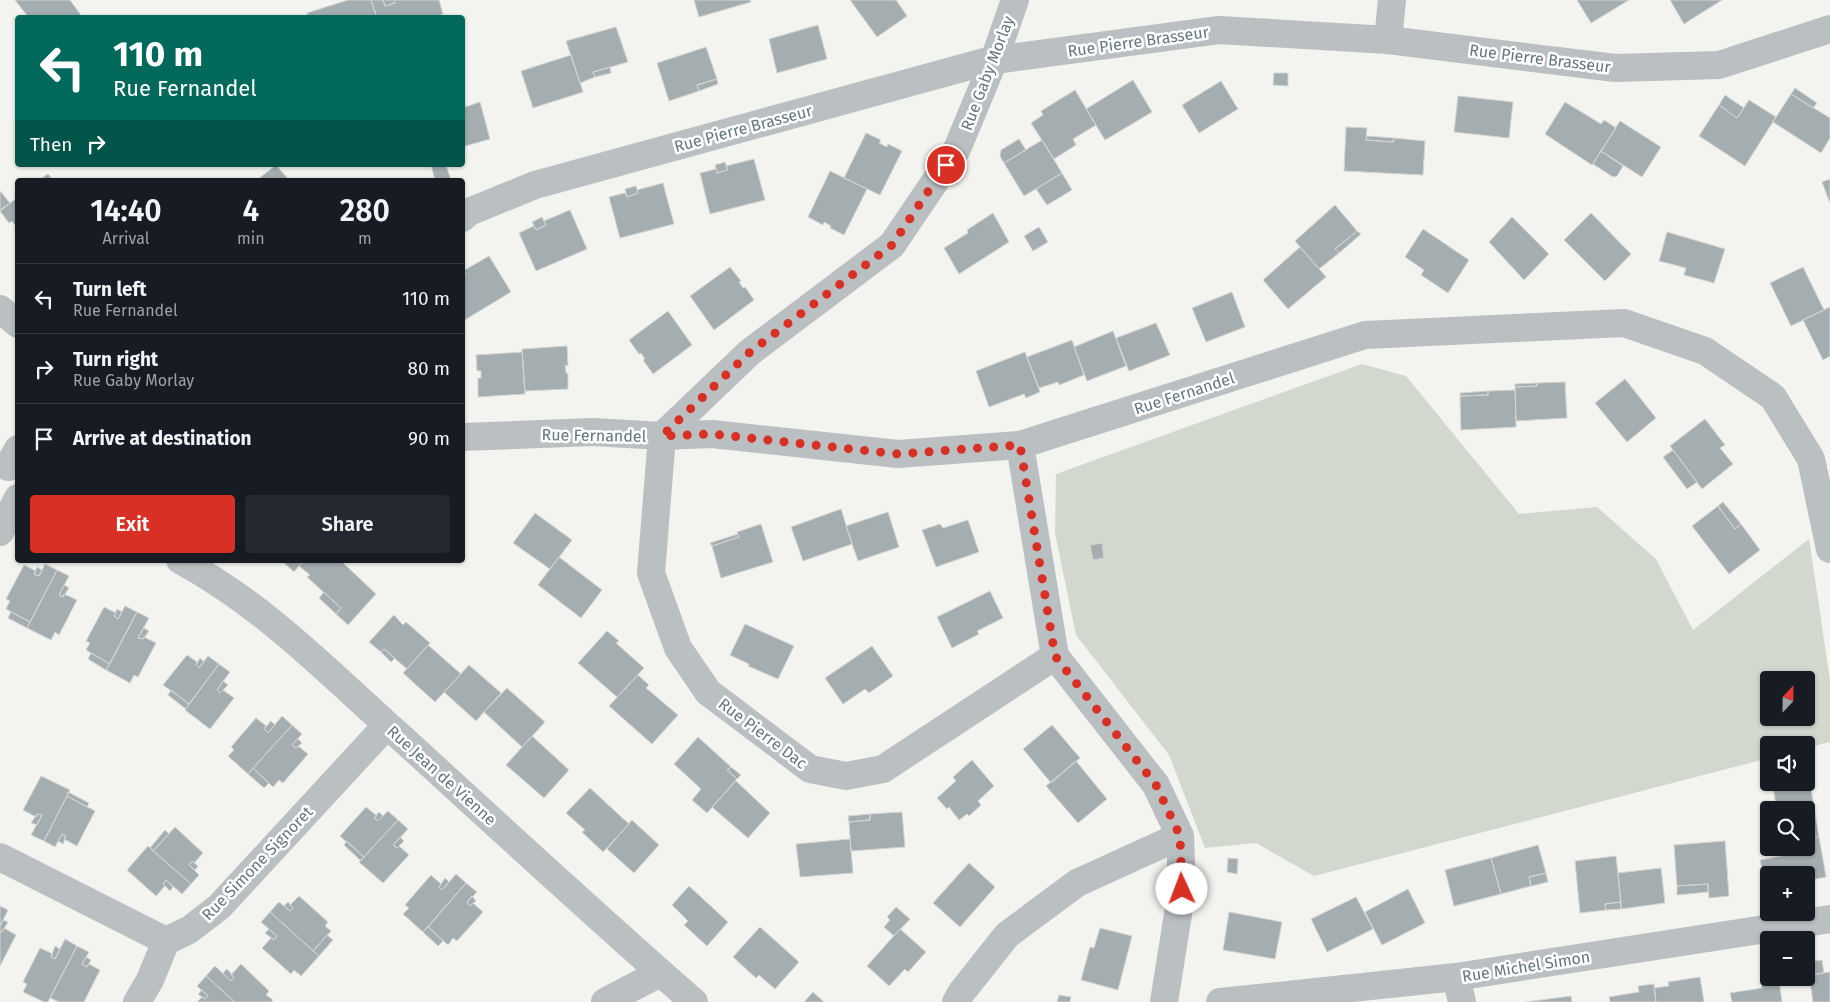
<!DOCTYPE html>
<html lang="en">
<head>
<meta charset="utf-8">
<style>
	:root { --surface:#171b24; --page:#242831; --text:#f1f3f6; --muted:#9ea1a6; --line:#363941; --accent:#d93025 }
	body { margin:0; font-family:"Fira Sans",sans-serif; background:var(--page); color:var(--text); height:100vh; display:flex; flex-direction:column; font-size:19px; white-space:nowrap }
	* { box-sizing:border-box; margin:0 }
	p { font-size:16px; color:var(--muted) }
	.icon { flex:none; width:28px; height:28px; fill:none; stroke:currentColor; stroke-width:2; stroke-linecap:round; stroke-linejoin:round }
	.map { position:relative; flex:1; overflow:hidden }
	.details { position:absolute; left:15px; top:178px; width:450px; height:385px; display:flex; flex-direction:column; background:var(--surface); border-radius:5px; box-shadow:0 1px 4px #0004 }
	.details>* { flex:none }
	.top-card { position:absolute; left:15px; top:15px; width:450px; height:152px; border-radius:5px; box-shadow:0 1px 4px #0004; background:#00695c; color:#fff; overflow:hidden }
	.needle { width:32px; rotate:22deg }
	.tools { position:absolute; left:1760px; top:671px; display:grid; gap:10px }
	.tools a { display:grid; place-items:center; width:55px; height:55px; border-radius:5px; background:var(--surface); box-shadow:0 1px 4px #0004; font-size:25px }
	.pin { position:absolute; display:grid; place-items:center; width:42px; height:42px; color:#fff; margin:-21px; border:2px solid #fff; border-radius:50%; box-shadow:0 1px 5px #0007 }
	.me { position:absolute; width:55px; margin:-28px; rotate:358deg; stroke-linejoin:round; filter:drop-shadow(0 0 4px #0008) }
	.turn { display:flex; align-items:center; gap:18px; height:105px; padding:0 15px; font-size:22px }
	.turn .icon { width:65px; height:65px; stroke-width:2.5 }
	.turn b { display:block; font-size:35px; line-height:42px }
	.then { display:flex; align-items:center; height:48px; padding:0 15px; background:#0003; gap:10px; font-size:19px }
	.eta { display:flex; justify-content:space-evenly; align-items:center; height:85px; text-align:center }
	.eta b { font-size:30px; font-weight:600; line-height:35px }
	.primary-button { display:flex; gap:10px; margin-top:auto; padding:10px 15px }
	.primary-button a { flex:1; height:58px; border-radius:5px; background:var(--accent); color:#fff; font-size:20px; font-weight:600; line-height:58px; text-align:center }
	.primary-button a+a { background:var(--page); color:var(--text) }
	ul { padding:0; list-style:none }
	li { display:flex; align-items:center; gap:15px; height:70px; padding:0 15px; border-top:1px solid var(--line) }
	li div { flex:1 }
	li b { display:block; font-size:19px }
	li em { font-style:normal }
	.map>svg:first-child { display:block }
	.green { fill:#d3d8cf; fill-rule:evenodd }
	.building { fill:#a4adb0; stroke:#d5d4d2 }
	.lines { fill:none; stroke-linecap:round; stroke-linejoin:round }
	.minor { stroke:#babfc1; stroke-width:28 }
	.route { stroke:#d93025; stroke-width:9; stroke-dasharray:0 16.2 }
	.labels { text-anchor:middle; stroke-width:5; stroke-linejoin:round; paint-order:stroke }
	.street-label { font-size:16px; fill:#64767f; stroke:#fff }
</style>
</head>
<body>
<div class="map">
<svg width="1830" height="1002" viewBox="0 0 1830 1002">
	<rect width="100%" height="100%" fill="#f3f3ef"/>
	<path class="green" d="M1362,364L1406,376L1519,514L1597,507L1656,559L1693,630L1809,539L1830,680V742L1806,748V745H1769V758L1314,876L1256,843L1205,848L1169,755L1076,635L1055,533L1056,474ZM1769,680H1806V718H1769Z"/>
	<path class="building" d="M15,0H70L83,18H29Z
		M348,0H371L377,18H308L307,13Z
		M371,0H383L385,6L395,3L394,0H439L443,14L432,18H377Z
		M383,0H394L395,3L385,6Z
		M694,0H750L751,2L699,17Z
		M850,0H896L907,16L877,37Z
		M1577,0H1629L1591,23Z
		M1670,0H1722L1684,24Z
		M818,25L827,59L777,73L769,39Z
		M616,27L628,62L593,72L595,77L580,83L566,41Z
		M706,47L717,79L697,85L699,91L669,101L657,63Z
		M571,55L583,92L533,108L521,71Z
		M610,67L611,73L595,77L593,72Z
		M1274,73H1288V86L1273,85Z
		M717,79L718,84L699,91L697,85Z
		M1133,80L1152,112L1105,140L1086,109Z
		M1221,81L1238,109L1199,133L1182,105Z
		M1795,88L1817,103L1813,108L1791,94Z
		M1075,90L1096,125L1073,139L1076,145L1054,159L1031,123L1043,115L1041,111Z
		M1791,94L1830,118V138L1821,153L1773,122Z
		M1725,95L1744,108L1737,118L1719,105Z
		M1458,96L1513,102L1509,138L1454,132Z
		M1749,100L1776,117L1745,166L1699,136L1719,105L1737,118Z
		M480,102L490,139L462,147V108Z
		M1565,102L1601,124L1604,120L1616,128L1592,165L1545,134Z
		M1620,121L1661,147L1642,177L1601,151Z
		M1346,127L1367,128L1366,140L1393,142L1394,138L1425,141L1423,175L1344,171Z
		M866,133L881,140L879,143L887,147L888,144L902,151L880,195L844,178Z
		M1367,136L1394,138L1393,142L1366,140Z
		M1019,139L1026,150L1004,163L1000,156L1001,150Z
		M1042,140L1062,173L1024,196L1004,163Z
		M1601,151L1623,166L1617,176L1613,177L1593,164Z
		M754,159L765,200L710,214L700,173L716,169L717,173L728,170L726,166Z
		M725,162L728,170L717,173L715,165Z
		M276,165L289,180H257Z
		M431,165H446L451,180H435Z
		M830,171L867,189L844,235L830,228L831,226L824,222L823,225L808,217Z
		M1062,173L1072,190L1047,205L1036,189Z
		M48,174L53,180H39Z
		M1830,179V203L1822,182Z
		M663,183L674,224L620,238L609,197L625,193L627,197L638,193L637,190Z
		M636,186L638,193L627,197L625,189Z
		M0,191L10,203L0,210Z
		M18,197V229L12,221L9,223L0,211Z
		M1335,205L1357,231L1335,249L1339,253L1319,269L1295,241Z
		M570,210L587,249L536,271L519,233L534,226L536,230L546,225L544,221Z
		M993,213L1009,242L959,274L944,248L968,233L967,230Z
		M1591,213L1631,254L1605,281L1564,240Z
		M542,217L546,225L536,230L532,222Z
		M1512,217L1549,254L1524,280L1489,242Z
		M1039,227L1048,242L1033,251L1024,236Z
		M1423,229L1469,260L1448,293L1421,275L1424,270L1405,257Z
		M1357,231L1361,234L1339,253L1335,249Z
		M1667,232L1725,249L1714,283L1684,275L1686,268L1659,261Z
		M1300,247L1326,277L1288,309L1263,280Z
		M489,256L511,292L463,321L462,276L466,274L463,271Z
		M730,267L741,281L739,282L743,288L745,287L754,300L714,330L690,296Z
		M1803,267L1824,310L1791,326L1770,283Z
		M1232,292L1245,327L1206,342L1192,308Z
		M1830,307V356L1823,360L1803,320Z
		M668,311L692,345L653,374L643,360L645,359L641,353L639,354L629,340Z
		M1156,323L1170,355L1129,371L1116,338Z
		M1113,331L1126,366L1087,381L1074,347Z
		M1072,340L1084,375L1059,385L1058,382L1039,388L1027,357Z
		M567,346L568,366L565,365L566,373H568V389L525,391L522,349Z
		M522,352L525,394L478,397V378H481V371H477L476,355Z
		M1025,352L1040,392L1026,398L1024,394L989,407L976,371Z
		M1625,379L1656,418L1627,442L1595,403Z
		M1565,382L1567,418L1516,421L1515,387L1537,386V383Z
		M1537,383V386L1515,387V384Z
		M1515,390L1516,427L1461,430L1460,396L1488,395V391Z
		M1488,391V395L1460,396V393Z
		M1705,419L1725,445L1720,448L1733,464L1702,489L1670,446Z
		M1673,450L1697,482L1687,489L1663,457Z
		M1723,502L1741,524L1735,529L1718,506Z
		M1718,506L1735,529L1741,524L1760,550L1729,574L1692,526Z
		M841,509L852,544L803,561L791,527Z
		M888,512L899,547L858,561L846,526Z
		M535,513L572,540L550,569L513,543Z
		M968,520L979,552L936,567L922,530L940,524L943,528Z
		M761,524L773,562L721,578L712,546L739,537L737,532Z
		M738,534L739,537L712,546L710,543Z
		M1102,543L1104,558L1093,560L1090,545Z
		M559,557L602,590L581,618L538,585Z
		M281,560H304L294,572Z
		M304,560H340L376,594L348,625L336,614L341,608L307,577L310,575L299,566Z
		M45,564L57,570L30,622L6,609L10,601L6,599L24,565L36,571L34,574L39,576Z
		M37,567L42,570L39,576L34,574Z
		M57,570L69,576L59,595L63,597L64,594L77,600L59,635L55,632L51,640L27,628Z
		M64,585L69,588L63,597L59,595Z
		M990,591L1003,618L977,631L979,634L952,648L937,617Z
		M324,592L341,608L336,614L319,598Z
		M125,606L137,612L110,664L86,650L90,643L86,641L104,607L116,613L114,616L118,619Z
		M117,609L122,612L118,619L114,616Z
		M11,612L30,622L27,628L8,618Z
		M137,612L149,618L138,638L143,639L144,637L156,643L138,677L134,675L130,683L106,670Z
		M394,615L403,625L406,622L430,643L407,669L384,649L381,652L369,642Z
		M745,624L794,646L778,679L748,666L749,664L730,655Z
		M144,628L149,631L143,639L138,638Z
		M607,631L619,641L616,643L644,668L617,697L578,663Z
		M428,645L461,674L435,702L403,673Z
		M872,646L893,676L869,693L865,689L843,704L825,678Z
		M384,649L395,658L391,662L381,652Z
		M91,653L110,664L106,670L88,659Z
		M187,655L197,662L196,665L199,668L208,656L219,664L189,704L163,685Z
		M200,658L204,662L199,668L196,665Z
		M219,664L230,672L217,690L220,693L223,690L234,698L210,729L185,710Z
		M469,665L501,693L476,721L444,692Z
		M638,675L649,685L646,688L678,715L652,744L609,706Z
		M223,681L228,685L220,693L217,690Z
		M507,688L545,722L522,747L484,712Z
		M171,690L189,704L186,709L168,695Z
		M282,716L292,725L248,774L228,756L234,750L231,747L256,718L266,726L264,729L268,733Z
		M271,721L275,725L268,733L264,729Z
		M292,725L302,734L292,745L296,748L298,746L308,754L283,783L279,780L273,787L253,768Z
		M1052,725L1080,758L1051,783L1023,749Z
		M532,736L569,770L544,798L506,765Z
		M698,737L731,767L727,770L737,779L707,813L692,800L701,789L674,764Z
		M298,739L302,743L296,748L292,745Z
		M972,760L994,786L978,801L981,805L969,816L967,814L959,820L949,807L947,809L937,798L956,781L953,777Z
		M1076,761L1107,799L1078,823L1046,786Z
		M731,767L741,775L737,779L727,770Z
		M253,768L269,783L264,788L248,774Z
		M41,776L70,790L44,841L31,835L42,815L37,814L36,817L23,810Z
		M1806,777H1809L1819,837L1806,839V810H1777L1772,783L1806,782Z
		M736,781L770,813L748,838L712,807Z
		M590,788L629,824L603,852L582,832L585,830L566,813Z
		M68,792L89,803L87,807L67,796Z
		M67,796L95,811L77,846L64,839L66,836L62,834L55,847L44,841Z
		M366,807L377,816L374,818L378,821L388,811L398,820L364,857L340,836Z
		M379,812L383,816L378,821L374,818Z
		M902,812L905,847L851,851L849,822L870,820V814Z
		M37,814L42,815L37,825L31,823Z
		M870,814V820L849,822L848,816Z
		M398,820L408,829L393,845L397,848L399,846L409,855L383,883L359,862Z
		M632,820L659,845L634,873L607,849Z
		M175,827L203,853L194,863L192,861L189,865L199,875L191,884L153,851Z
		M165,830L169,834L153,851L150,848Z
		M62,834L66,836L63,844L58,841Z
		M400,837L404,841L397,848L393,845Z
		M1819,837L1826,877L1806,881V875H1769V887L1766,888L1760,860L1793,854L1792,848H1806V839Z
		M850,839L853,873L800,877L796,844Z
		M347,841L364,857L361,861L344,845Z
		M1725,841L1729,896L1709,898L1708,884L1677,886L1674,845Z
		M1538,845L1546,873L1529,877L1531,886L1501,894L1491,858Z
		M148,846L191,884L182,894L166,880L163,884L165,886L156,896L127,870Z
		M1616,856L1621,902L1605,904L1606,910L1580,913L1575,861Z
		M1228,858L1238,859L1237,874L1227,872Z
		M1491,858L1501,894L1454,906L1445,870Z
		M192,861L198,866L195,870L189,865Z
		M969,863L995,887L960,927L933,903Z
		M1661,868L1665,903L1621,909L1618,873Z
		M1546,873L1548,882L1531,886L1529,877Z
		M456,874L466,883L423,932L403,914L409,908L405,905L431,875L441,884L439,887L442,890Z
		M445,878L449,882L442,890L439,887Z
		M166,880L173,887L170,891L163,884Z
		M466,883L477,892L467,902L470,906L473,903L483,912L457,941L453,938L448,945L428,927Z
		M1708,884V892L1677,895V886Z
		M689,886L728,922L707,946L684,925L688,921L672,905Z
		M1408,889L1425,923L1382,945L1365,912Z
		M299,896L328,922L325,926L331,931L313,951L270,912L279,902L290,911L293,908L290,905Z
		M472,896L476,901L470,906L467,902Z
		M1356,897L1373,929L1327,952L1311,919Z
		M288,902L293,908L290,911L284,906Z
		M1621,902V909L1606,910L1605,904Z
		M0,906L8,910L0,926Z
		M896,907L910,919L894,936L884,927L890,920L887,917Z
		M270,912L319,956L301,976L294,970L291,974L262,948L271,938L274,940L277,936L261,922Z
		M1229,912L1282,922L1275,959L1223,950Z
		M3,920L8,922L2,932L0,931V926Z
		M428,927L443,941L438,946L423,932Z
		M760,927L799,962L775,989L759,975L756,978L733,957Z
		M4,928L16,935L0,966V931L2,932Z
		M1100,928L1132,936L1118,990L1081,980L1090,947L1094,948Z
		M269,929L277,936L274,940L265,933Z
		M900,929L926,952L908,972L905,969L889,986L867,966Z
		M327,935L333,940L319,956L313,951Z
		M65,939L77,946L48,1002H44L23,992L27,984L23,982L40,948L53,954L51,957L55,959Z
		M55,946L60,949L55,959L51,957Z
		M77,946L89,952L82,964L87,967L89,964L100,970L84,1002H59L50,998Z
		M86,957L91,960L87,967L82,964Z
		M1822,960L1824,973L1809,975L1807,962Z
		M241,964L269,991L266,995L273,1000L271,1002H235L206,976L215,966L231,981L234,977L231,975Z
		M227,969L234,977L231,981L223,973Z
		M1830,972V1002H1813L1809,975Z
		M206,976L235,1002H197L202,997L205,999L208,996L197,986Z
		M1700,977L1704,1002H1656L1654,988L1669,986L1668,982Z
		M1779,980L1782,1002H1732L1730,993L1762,988L1761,982Z
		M1654,984L1656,1002H1610L1609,997L1639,992L1638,986Z
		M202,990L208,996L205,999L198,994Z
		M813,992L824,1002H804Z
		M1059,995L1071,997L1070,1002H1057Z
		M1571,996L1572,1002H1526Z"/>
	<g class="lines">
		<path class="minor" d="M1015,0L994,60L957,149L892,245L750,352L662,436L651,573L678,648L708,692L810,769L846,776L883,769L1055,656
			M1388,40L1392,0
			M462,218L469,212L535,185L988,61L1219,30L1388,40L1615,68L1719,65L1830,29
			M0,309L18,324
			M462,437L593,432L662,436L712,434L898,454L1020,445L1365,335L1624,323L1705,351L1773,397L1811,459L1830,549
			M1020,445L1055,656L1156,785L1180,836L1182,889L1164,1002
			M8,467L18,449
			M0,532L18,498
			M180,560C264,606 324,668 394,731C494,822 593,914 694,1002
			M0,857L166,941
			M1456,977L1462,1002
			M137,1002L150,980L166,941L189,930L219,907L387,725
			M605,1002L660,973
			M956,1002L961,993L1007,935L1077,883L1180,836
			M1220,1002L1456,977L1830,919"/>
	</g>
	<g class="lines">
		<path class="route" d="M946,165L892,245L750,352L662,436L712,434L898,454L1020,445L1055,656L1156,785L1180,836L1182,889"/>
	</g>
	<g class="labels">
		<g class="street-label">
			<text transform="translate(1138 41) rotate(-8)" y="6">Rue Pierre Brasseur</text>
			<text transform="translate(1540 58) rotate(7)" y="6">Rue Pierre Brasseur</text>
			<text transform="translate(987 73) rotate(-69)" y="6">Rue Gaby Morlay</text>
			<text transform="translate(743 128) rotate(-15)" y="6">Rue Pierre Brasseur</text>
			<text transform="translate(1184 393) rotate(-18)" y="6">Rue Fernandel</text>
			<text transform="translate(594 435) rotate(1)" y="6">Rue Fernandel</text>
			<text transform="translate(763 733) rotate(37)" y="6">Rue Pierre Dac</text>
			<text transform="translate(442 775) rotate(42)" y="6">Rue Jean de Vienne</text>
			<text transform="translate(257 863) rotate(-46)" y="6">Rue Simone Signoret</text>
			<text transform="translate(1526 966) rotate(-9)" y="6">Rue Michel Simon</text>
		</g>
	</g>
</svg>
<div class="tools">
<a><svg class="needle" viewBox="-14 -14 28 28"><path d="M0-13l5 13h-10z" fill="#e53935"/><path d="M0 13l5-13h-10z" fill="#9ea1a6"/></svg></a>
<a><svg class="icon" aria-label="sound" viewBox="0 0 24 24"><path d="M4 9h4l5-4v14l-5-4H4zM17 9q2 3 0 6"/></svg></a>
<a><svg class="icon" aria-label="search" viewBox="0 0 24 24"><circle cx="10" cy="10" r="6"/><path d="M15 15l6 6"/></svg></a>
<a>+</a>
<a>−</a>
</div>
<div class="pin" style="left:946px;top:165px;background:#d93025"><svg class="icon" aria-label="arrive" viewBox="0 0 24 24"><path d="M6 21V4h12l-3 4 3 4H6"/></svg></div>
<svg class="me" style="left:1182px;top:889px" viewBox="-20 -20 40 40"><circle r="19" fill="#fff"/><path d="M0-13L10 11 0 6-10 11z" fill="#d93025"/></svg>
<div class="top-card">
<div class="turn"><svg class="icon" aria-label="left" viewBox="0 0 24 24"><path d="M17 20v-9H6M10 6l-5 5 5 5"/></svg><div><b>110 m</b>Rue Fernandel</div></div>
<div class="then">Then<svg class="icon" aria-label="right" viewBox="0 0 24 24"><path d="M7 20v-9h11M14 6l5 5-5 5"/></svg></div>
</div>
<section class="details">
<div class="eta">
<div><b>14:40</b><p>Arrival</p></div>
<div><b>4</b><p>min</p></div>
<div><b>280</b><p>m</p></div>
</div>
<ul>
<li><svg class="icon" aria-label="left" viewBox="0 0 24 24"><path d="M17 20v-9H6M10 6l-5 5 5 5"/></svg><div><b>Turn left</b><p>Rue Fernandel</p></div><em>110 m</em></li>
<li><svg class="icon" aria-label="right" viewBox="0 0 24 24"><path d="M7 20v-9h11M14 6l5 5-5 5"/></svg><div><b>Turn right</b><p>Rue Gaby Morlay</p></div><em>80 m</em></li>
<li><svg class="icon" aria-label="arrive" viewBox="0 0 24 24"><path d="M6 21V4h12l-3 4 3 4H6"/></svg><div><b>Arrive at destination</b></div><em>90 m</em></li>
</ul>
<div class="primary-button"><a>Exit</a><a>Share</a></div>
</section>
</div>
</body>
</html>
